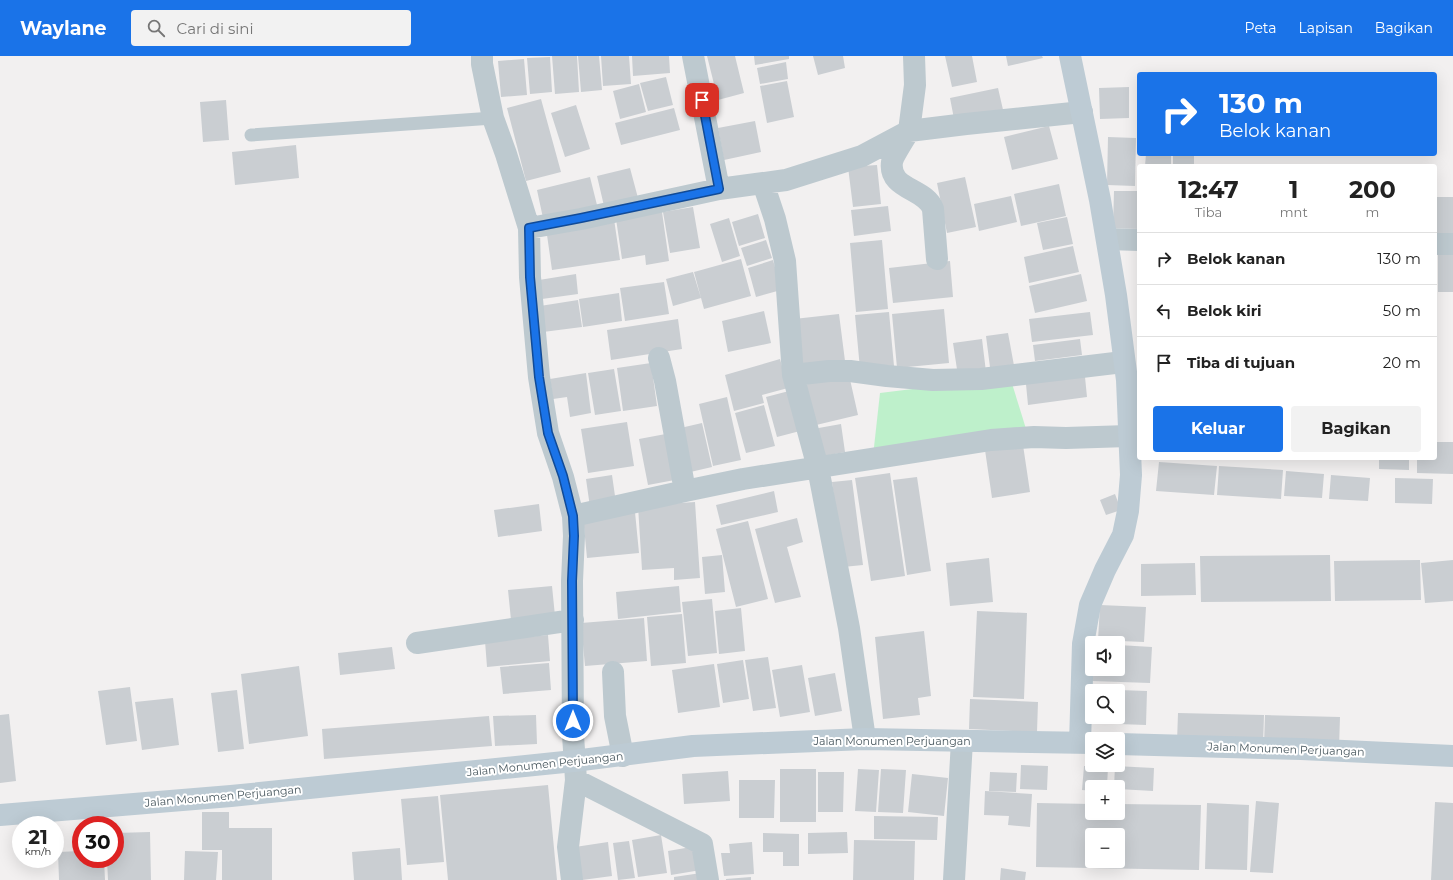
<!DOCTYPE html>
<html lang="id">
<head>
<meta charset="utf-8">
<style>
	:root { --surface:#fff; --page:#f2f2f2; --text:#222; --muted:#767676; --line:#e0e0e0; --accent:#1a73e8 }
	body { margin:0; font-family:Montserrat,sans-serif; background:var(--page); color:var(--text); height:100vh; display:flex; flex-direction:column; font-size:15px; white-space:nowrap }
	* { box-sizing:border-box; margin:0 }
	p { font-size:13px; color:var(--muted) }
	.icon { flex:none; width:22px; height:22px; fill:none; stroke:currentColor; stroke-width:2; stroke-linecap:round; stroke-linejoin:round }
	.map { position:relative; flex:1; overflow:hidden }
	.details { position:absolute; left:1137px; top:108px; width:300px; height:296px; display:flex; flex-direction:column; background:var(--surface); border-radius:4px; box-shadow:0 4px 16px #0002 }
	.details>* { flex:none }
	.top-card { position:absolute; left:1137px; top:16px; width:300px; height:84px; border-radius:4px; box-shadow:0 4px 16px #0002; background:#1a73e8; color:#fff; overflow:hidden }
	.tools { position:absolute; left:1085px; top:580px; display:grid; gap:8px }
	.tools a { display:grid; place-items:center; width:40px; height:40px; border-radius:4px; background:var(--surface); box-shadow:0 4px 16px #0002; font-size:20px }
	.speed { position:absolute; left:12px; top:760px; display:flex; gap:8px; font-size:20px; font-weight:700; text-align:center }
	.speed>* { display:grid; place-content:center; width:52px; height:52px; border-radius:50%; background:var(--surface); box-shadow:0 4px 16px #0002; line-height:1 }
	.speed small { font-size:10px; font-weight:400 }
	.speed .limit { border:6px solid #d22; background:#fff; color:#111 }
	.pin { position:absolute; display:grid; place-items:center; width:34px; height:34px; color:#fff; margin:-17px; border-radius:8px; box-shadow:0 2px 6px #0006 }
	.me { position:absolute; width:44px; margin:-22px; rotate:0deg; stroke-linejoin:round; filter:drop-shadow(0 0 3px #0008) }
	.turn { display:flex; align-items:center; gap:14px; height:84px; padding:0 16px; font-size:18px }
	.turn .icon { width:52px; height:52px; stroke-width:2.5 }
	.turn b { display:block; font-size:28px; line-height:34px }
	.eta { display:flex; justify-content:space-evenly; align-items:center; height:68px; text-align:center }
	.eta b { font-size:24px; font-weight:700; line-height:28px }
	.action { display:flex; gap:8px; margin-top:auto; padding:8px 16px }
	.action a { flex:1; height:46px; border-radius:4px; background:var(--accent); color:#fff; font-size:16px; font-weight:700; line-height:46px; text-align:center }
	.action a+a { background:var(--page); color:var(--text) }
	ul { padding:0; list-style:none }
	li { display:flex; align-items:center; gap:12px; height:52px; padding:0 16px; border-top:1px solid var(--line) }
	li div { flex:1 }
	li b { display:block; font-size:15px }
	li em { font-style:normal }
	header { display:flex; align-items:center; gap:24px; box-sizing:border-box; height:56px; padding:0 20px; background:var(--accent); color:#fff }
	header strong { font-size:19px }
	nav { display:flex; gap:22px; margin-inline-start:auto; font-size:14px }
	.search { width:280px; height:36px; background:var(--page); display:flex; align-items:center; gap:10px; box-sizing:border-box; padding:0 14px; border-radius:4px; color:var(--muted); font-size:15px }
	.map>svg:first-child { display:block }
	.green { fill:#bef0cb }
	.building { fill:#caced2; fill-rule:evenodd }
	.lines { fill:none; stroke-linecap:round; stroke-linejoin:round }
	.lane { stroke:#bdc9cf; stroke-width:13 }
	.street { stroke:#bdc9cf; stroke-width:22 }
	.secondary { stroke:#bdcbd4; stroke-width:22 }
	.route-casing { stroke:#114b97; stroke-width:10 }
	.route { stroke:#1a73e8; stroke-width:7 }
	.labels { text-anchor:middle; stroke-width:4; stroke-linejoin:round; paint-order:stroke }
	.street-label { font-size:11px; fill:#47565d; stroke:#fff }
</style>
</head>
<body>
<header>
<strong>Waylane</strong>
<div class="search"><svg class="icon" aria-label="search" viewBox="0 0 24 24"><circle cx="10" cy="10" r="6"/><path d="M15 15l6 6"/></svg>Cari di sini</div>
<nav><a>Peta</a><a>Lapisan</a><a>Bagikan</a></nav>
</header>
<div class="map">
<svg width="1453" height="824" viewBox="0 0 1453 824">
	<rect width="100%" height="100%" fill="#f2f0f0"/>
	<path class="green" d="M1010,321L1027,376L873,400L880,337Z"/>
	<path class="building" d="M552,0H577L579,36L555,38Z
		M578,0H599L602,34L581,36Z
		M601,0H629L631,28L603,30Z
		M632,0H669L670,17L633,20Z
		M707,0H735L744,37L718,44Z
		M754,0H789V3L755,9Z
		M813,0H843L845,12L818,19Z
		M945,0H972L977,26L952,31Z
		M1006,0H1042L1043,2L1008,10Z
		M550,1L552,36L530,38L527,2Z
		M524,3L527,39L501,41L498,5Z
		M786,6L788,23L760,28L757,12Z
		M666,21L673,49L648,55L640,27Z
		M787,25L794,61L767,67L760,30Z
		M639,28L646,56L620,63L613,35Z
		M1129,31V62L1100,63L1099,32Z
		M998,32L1004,58L955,68L950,42Z
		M541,43L561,116L526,125L507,52Z
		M226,44L229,84L203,86L200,46Z
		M576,49L590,93L565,101L551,57Z
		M674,52L680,74L621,89L615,67Z
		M755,65L761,96L724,104L718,72Z
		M1049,70L1058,103L1012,114L1004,81Z
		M1108,81L1136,82L1135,130L1107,129Z
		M296,89L299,122L235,129L232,96Z
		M1146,98H1171V110H1145Z
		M1173,98H1194V110H1173Z
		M877,109L881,148L853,151L848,111Z
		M630,112L638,142L604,150L597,120Z
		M590,121L597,149L543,162L537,134Z
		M965,121L976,171L947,177L937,127Z
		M1059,128L1066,160L1021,170L1014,138Z
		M1114,135H1139V173L1113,172Z
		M1011,140L1017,166L979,175L974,148Z
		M1435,141H1453V179H1435Z
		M888,150L891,175L854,180L851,154Z
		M693,151L700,192L670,197L663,156Z
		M662,156L669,205L646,209L645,199L622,203L616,163Z
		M758,158L765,182L739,190L732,166Z
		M1067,161L1073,188L1043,194L1037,167Z
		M729,162L740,200L722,206L710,168Z
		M614,163L620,204L552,214L546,172Z
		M766,184L772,202L747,210L741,192Z
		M882,184L888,253L856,256L850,187Z
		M1073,190L1079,216L1029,227L1024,201Z
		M1438,197H1453V236H1438Z
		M741,203L751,240L704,253L694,216Z
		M773,204L781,234L756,241L748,212Z
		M950,205L953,241L893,247L889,212Z
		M693,216L701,242L673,250L666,223Z
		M576,218L578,238L542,243L539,224Z
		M1081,218L1087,245L1035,257L1029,230Z
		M664,226L669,258L625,265L620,232Z
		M619,237L622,265L583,271L579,243Z
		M578,244L582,271L543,276L540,250Z
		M944,253L949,307L897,312L892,258Z
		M764,255L771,287L728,296L722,265Z
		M889,256L894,310L860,313L855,259Z
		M1090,256L1093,279L1032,286L1029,263Z
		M839,258L845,305L800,311L794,263Z
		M678,263L682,293L611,304L607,274Z
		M1008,277L1015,315L991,319L986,280Z
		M982,283L986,316L958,320L953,287Z
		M1080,283L1082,299L1035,305L1033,289Z
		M780,303L788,332L762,339L764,347L734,355L725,319Z
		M651,307L657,350L623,355L617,312Z
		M1084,311L1087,341L1028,349L1025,318Z
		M614,313L621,355L595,359L588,317Z
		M586,317L591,357L570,361L567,341L553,343L550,323Z
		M849,319L858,359L812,370L803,329Z
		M789,335L800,375L777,381L766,341Z
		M727,341L741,404L713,410L699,348Z
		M764,349L775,390L746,397L735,357Z
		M627,366L634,410L588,417L581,373Z
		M702,367L712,411L686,417L676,373Z
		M841,368L845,396L819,401L813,373Z
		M671,377L680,423L648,429L639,383Z
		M1435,386H1453V418L1417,417V402H1435Z
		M1023,389L1030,436L992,442L985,394Z
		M1379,402H1409V414L1379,413Z
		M1159,406L1217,410L1214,439L1156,435Z
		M1219,410L1283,414L1281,443L1217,439Z
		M1286,415L1324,418L1322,442L1284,440Z
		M890,417L905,520L871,525L855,422Z
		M612,419L616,447L590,451L586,423Z
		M1331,419L1370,422L1368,445L1329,443Z
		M917,421L931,515L907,519L893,424Z
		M1395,422L1433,423L1432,448L1395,447Z
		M852,424L863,509L843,511L832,426Z
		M774,435L778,456L721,469L716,449Z
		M1115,438L1121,454L1106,459L1100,444Z
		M695,446L700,522L674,524V512L642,514L638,450Z
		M539,448L542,475L498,481L494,454Z
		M635,456L639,497L587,502L583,461Z
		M797,462L803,486L787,491L801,541L775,547L755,473Z
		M748,465L768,543L736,551L716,473Z
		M722,499L725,536L705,538L702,501Z
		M1330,499L1331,545L1201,546L1200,500Z
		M989,502L993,546L950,550L946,507Z
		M1420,504L1421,544L1335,545L1334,505Z
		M1453,504V545L1425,547L1421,507Z
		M1195,507L1196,539L1141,540V508Z
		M552,530L555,560L511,564L508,534Z
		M679,530L681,556L618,563L616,536Z
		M712,543L717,597L688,600L682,546Z
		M1100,549L1146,551L1144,586L1098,584Z
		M741,552L745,595L719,598L715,555Z
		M977,555L1027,557L1024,643L973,641Z
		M682,558L686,607L651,610L647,561Z
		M644,562L647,605L585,610L581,567Z
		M924,575L931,640L918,642L920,659L883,663L875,581Z
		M548,579L550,605L487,611L485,585Z
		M1118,589L1152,591L1150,627L1091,625L1092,613H1118Z
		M392,591L395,613L340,619L338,597Z
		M768,601L776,652L753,655L745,604Z
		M743,604L749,643L723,647L717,608Z
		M549,607L551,634L503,638L500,611Z
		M714,608L720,651L678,657L672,614Z
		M802,609L810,656L780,661L772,614Z
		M299,610L308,680L249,688L241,618Z
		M835,617L842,655L815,660L808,622Z
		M130,631L137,685L106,689L98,635Z
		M237,634L244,693L218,696L211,637Z
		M1118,634L1147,635L1146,669L1090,667L1092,654V661H1118Z
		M173,642L179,689L142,694L135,646Z
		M970,643L1038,646L1037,676L969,673Z
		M1178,657L1264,659L1263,689L1177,686Z
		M9,658L16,725L0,727V659Z
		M536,659L537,688L495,690L493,660Z
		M1265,659L1340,661L1339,692L1264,689Z
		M489,660L492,690L324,703L322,673Z
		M1021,709L1048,710L1047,734L1020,733Z
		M1084,710L1108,711L1107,731H1092V735L1082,734Z
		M1115,710L1154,712L1153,735L1118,733V731H1114Z
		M780,713H816V766H780Z
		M858,713L879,714L876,756L855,755Z
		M881,713L906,714L903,757L878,756Z
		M728,715L730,745L684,748L682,718Z
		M818,716H844L843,756H818Z
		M990,716L1017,717L1016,736L989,735Z
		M912,718L948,722L944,760L908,756Z
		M739,724H775L774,762H739Z
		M548,729L557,824H448L440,739Z
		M985,735L1032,738L1030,771L1008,769L1009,760L984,759Z
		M438,740L444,806L407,809L401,743Z
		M1256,745L1279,747L1273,817L1250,816Z
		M1435,746L1453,747V824H1431Z
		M1037,747L1092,748V757H1118V748L1201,749L1199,814L1036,811ZM1092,779H1118V805H1092Z
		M1207,747L1249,749L1247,814L1205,813Z
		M202,756H229V772H272V824H222V794H202Z
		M874,760L938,761L937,784L874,783Z
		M150,776L151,824H108L107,803H115V777Z
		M847,776L848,797L808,798V777Z
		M763,777L799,778V810H783V796H763Z
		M661,779L667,817L638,821L632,784Z
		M854,784L915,785L914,824H853Z
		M629,785L635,822L618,824L613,787Z
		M608,786L612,820L582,824L575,791Z
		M752,786L754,818L724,820L721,797H730L729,788Z
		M697,790L701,814L671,819L668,795Z
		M400,792L402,824H354L352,796Z
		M81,795V803H104L105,824H59L58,796Z
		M185,795L218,796L216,824H184Z
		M1001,812L1026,816L1025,824H1000Z
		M701,817L702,824H674V821Z
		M751,821V824H726V823Z"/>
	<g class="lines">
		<path class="lane" d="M251,79L493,62"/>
		<path class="street" d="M482,0V8L493,62L506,98L529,172L530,221L539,321L548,377L563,421L573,460L574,480L572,525L573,679L576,724L568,791L572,824
			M693,0L719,133
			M763,127L775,163L785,205L793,319L818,412L849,572L865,683
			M529,172L581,163L719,133L786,124L862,100L909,75L915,29L914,0
			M1107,183L1139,184
			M1435,188H1453
			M937,203L933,153C926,132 888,134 892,106C893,100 905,82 909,75L966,68L1082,56
			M659,302L665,325L685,435L743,423L991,384L1034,381L1066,382L1128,380
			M793,319L829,315H850L887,320L933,324L981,323L1123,306
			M573,460L685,435
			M417,587L573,564
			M613,616L615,660L623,700
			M576,724L702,788L708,824
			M954,824L962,685"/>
		<path class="secondary" d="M1070,0L1100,144L1116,239L1127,324L1131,419L1128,455L1123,479L1105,514L1090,549L1083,588L1080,687
			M1118,688L1301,693L1453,700
			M0,759L231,740L574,705L693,690L865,683L1092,687"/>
	</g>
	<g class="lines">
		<g class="route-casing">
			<path id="route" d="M573,665L572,525L574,480L573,460L563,420L548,377L539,321L530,221L529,172L581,162L719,133L702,44"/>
		</g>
		<use href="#route" class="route"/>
	</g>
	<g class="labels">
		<g class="street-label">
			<text x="892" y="689">Jalan Monumen Perjuangan</text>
			<text transform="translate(1286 693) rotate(2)" y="4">Jalan Monumen Perjuangan</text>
			<text transform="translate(545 708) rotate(-6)" y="4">Jalan Monumen Perjuangan</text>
			<text transform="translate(223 740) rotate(-5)" y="4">Jalan Monumen Perjuangan</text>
		</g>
	</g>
</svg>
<div class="tools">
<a><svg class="icon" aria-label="sound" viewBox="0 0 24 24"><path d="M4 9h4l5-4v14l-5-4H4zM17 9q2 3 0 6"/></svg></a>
<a><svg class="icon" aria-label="search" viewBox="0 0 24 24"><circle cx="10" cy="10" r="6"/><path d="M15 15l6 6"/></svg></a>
<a><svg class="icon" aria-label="layers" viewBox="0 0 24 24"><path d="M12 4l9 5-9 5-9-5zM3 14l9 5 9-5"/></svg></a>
<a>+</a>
<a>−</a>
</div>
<div class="speed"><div>21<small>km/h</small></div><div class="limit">30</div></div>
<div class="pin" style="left:702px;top:44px;background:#d93025"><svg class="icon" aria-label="arrive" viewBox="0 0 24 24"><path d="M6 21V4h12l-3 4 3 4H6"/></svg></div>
<svg class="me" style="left:573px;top:665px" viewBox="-20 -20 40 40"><circle r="17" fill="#1a73e8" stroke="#fff" stroke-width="3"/><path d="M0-11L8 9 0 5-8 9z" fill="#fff"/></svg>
<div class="top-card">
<div class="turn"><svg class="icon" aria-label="right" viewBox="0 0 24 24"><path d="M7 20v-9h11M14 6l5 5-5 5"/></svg><div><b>130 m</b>Belok kanan</div></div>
</div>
<section class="details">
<div class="eta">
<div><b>12:47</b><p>Tiba</p></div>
<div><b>1</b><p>mnt</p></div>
<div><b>200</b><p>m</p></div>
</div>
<ul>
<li><svg class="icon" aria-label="right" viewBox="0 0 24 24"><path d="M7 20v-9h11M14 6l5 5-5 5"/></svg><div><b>Belok kanan</b></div><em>130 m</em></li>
<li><svg class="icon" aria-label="left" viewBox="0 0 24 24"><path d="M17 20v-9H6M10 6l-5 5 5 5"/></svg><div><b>Belok kiri</b></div><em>50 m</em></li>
<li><svg class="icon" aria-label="arrive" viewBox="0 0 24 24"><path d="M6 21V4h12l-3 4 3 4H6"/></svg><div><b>Tiba di tujuan</b></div><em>20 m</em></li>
</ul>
<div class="action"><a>Keluar</a><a>Bagikan</a></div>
</section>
</div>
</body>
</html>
